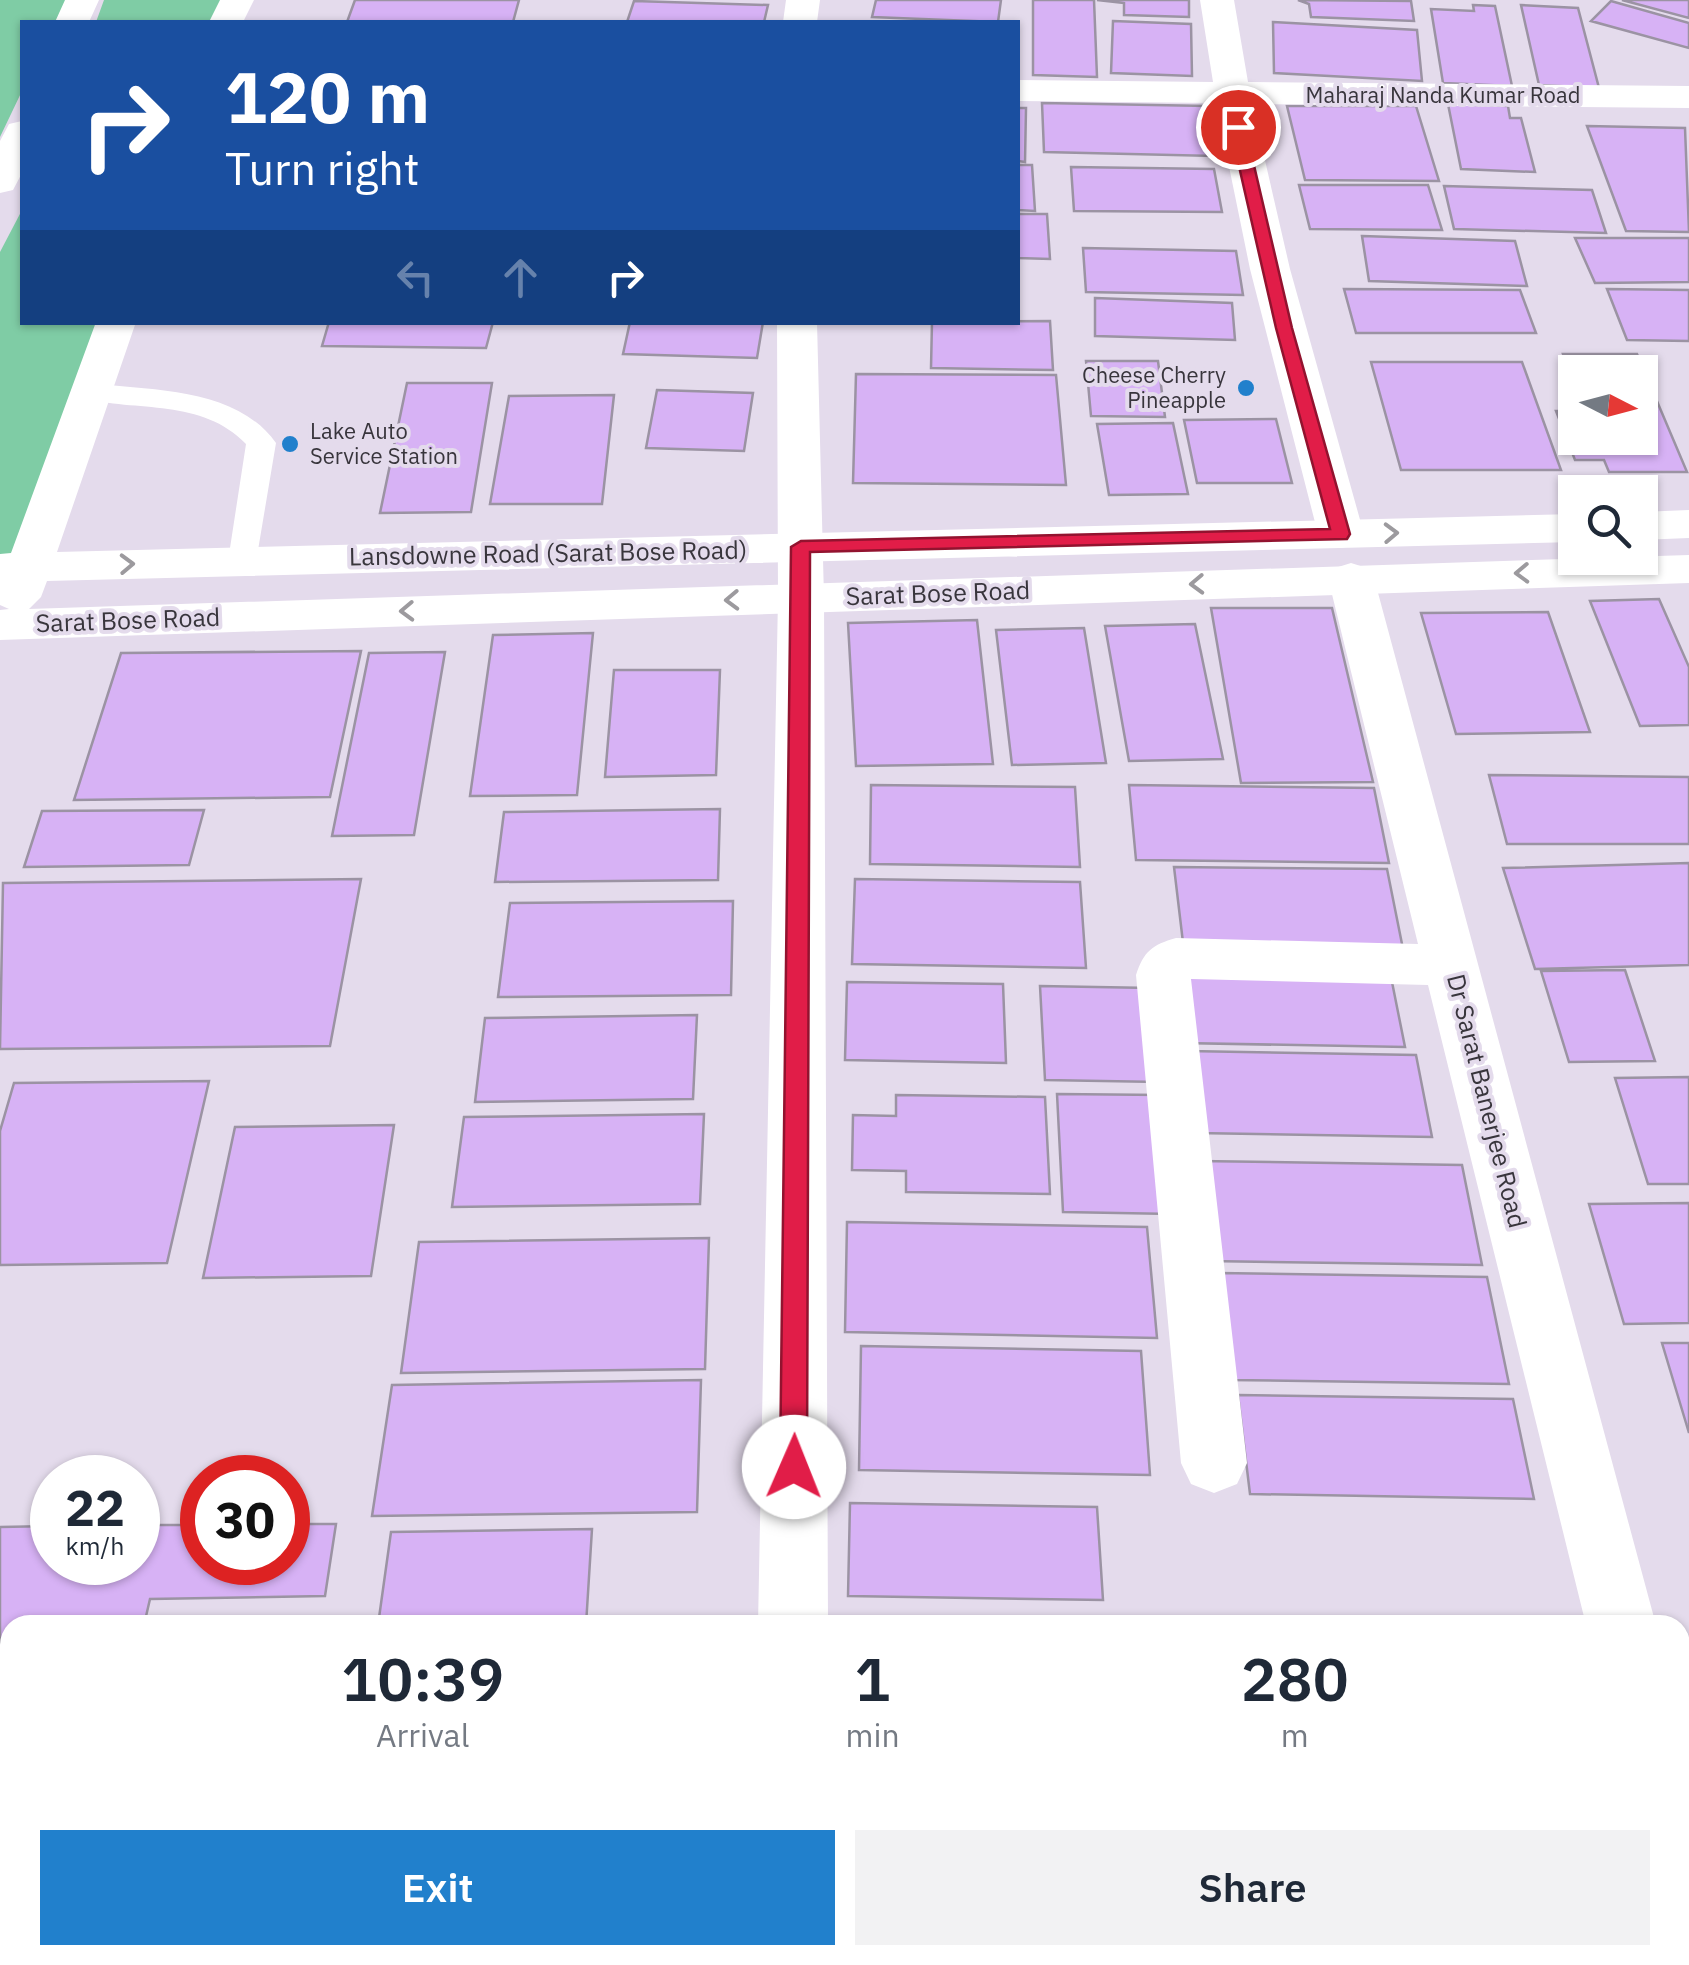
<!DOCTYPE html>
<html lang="en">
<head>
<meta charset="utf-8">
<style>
	:root { --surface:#fff; --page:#f2f2f3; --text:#1f2937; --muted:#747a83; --accent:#2180cc }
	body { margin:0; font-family:"IBM Plex Sans",sans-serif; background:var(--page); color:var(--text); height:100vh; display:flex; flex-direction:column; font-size:38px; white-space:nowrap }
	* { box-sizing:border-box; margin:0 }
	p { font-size:32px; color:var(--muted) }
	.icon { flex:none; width:55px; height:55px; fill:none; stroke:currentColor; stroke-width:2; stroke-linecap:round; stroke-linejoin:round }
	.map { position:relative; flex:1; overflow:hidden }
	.panel { position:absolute; left:0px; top:1615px; width:1690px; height:350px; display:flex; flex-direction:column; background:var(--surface); border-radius:30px 30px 0 0; box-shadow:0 2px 8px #0004 }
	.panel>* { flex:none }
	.banner { position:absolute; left:20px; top:20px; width:1000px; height:305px; border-radius:0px; box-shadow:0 2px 8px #0004; background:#1a4fa0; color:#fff; overflow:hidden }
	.needle { width:65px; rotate:96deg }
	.fabs { position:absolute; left:1558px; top:355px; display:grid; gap:20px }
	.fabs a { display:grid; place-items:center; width:100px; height:100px; border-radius:0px; background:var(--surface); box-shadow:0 2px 8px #0004; font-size:50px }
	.speed { position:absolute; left:30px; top:1455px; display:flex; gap:20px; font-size:50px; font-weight:700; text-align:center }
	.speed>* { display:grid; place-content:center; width:130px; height:130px; border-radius:50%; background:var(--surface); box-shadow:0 2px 8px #0004; line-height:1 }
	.speed small { font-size:25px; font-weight:400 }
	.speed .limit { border:15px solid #d22; background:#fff; color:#111 }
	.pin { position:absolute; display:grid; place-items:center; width:85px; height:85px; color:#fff; margin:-42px; border:5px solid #fff; border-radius:50%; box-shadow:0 2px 10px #0007 }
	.me { position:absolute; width:110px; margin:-55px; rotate:1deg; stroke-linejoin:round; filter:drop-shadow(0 0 8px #0008) }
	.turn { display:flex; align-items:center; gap:35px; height:210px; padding:0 40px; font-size:45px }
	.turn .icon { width:130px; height:130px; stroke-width:2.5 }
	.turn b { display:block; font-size:70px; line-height:85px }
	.lanes { display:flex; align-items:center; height:95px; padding:0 40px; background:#0003; justify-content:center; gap:50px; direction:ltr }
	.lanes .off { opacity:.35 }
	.eta { display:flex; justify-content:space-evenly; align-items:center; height:170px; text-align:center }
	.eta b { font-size:60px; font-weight:600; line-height:70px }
	.cta { display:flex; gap:20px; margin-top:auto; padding:20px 40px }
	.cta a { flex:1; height:115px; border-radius:0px; background:var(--accent); color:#fff; font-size:40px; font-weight:600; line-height:115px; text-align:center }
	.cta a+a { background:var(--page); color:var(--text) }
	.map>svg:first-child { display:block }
	.green { fill:#7fcca5 }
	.building { fill:#d7b2f5; stroke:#9b93a3; stroke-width:2.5 }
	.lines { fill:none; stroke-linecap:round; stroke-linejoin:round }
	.lane { fill:#fff; fill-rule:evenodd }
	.street { fill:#fff; fill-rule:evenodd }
	.secondary { fill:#fff; fill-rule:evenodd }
	.oneway { stroke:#9c9a9e }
	.route { fill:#e11d48; stroke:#92132f; stroke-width:2.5 }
	.poi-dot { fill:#2180cc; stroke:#e4dbec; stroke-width:4 }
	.labels { text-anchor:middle; stroke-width:8; stroke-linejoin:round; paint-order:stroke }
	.far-street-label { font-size:22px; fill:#38353c; stroke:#e4dbec }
	.far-poi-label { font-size:22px; fill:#38353c; stroke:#e4dbec; text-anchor:end }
	.street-label { font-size:25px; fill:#38353c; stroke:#e4dbec }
</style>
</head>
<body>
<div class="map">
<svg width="1689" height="1965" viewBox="0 0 1689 1965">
	<rect width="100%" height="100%" fill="#e4dbec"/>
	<path class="green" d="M0,0H67L56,22H22V91L0,137Z
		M104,0H225L214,22H96Z
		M22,210V322L104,323L0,591V252Z"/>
	<path class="building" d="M355,0H519L513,22H347Z
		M876,0H1001L998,22L872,17Z
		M1033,0H1094L1097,77L1033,75Z
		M1097,0H1189V17L1124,15V3Z
		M1298,0L1411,1L1414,21L1311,17L1309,4Z
		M1622,0H1689V18Z
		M634,1L768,5L764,22H627Z
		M1611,1L1689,23V48L1591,21Z
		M1473,5L1495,6L1512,86L1443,83L1431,9L1474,11Z
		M1521,5L1578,8L1599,88L1539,85Z
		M1113,21L1191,24L1192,76L1111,73Z
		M1273,22L1417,30L1422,81L1274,73Z
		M1042,103L1208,106L1215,156L1044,152Z
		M1448,104L1508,106L1510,118H1521L1535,172L1461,169Z
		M1287,106H1416L1439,181L1305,180Z
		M1018,108H1026L1025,162L1018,161Z
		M1587,126L1685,128L1689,232L1626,231Z
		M1018,165H1032L1035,211L1018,210Z
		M1071,167L1214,169L1222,212L1074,211Z
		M1299,185H1428L1442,230L1310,229Z
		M1444,186L1592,190L1606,233L1454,229Z
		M1018,214H1047L1050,259L1018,258Z
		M1362,236L1515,241L1527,286L1369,281Z
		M1575,238H1689V282L1595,283Z
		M1083,248L1236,251L1243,295L1086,292Z
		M1344,289L1520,290L1536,333H1356Z
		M1607,289L1689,290V341L1627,340Z
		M1095,298L1232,303L1235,340L1095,336Z
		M1050,321L1053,370L931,368L932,322Z
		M329,322H493L486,348L322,346Z
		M630,322H763L757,358L623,354Z
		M1563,354H1637L1687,472H1609L1604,460H1575L1556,411H1575V438H1640V372H1575V387Z
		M1086,361H1158L1165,417L1091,416Z
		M1371,362H1522L1561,470H1401Z
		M856,374L1056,375L1066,485L853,483Z
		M407,383H492L471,512L380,513Z
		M657,390L753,393L744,451L646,448Z
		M614,395L602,504H490L509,396Z
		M1276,419L1292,483H1197L1184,420Z
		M1173,423L1188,494L1109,495L1097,424Z
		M1659,599L1689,667V725L1640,726L1590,601Z
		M1211,608H1332L1373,782L1241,783Z
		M1548,612L1590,732L1456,734L1421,613Z
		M977,620L993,764L856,766L848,623Z
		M1195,624L1223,759L1129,761L1105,626Z
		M1084,628L1106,763L1012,765L996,630Z
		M593,633L577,795L470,796L493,635Z
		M361,651L330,797L74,800L121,653Z
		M445,652L414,835L332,836L369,653Z
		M614,670H720L716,775L605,777Z
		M1489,775L1689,777V844H1507Z
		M871,785L1075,787L1080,867L870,864Z
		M1129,785L1374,788L1389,863L1136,860Z
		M720,809L718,880L495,882L504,812Z
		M204,810L189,865L24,867L42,811Z
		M1689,863V965L1535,969L1503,868Z
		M1174,867L1387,869L1404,954L1184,951Z
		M361,879L330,1046L0,1049L3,883Z
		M855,879L1080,882L1086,968L852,964Z
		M733,901L731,995L498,997L510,903Z
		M1174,965L1389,967L1405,1047L1181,1043Z
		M1625,970L1655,1061L1569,1062L1541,971Z
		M847,982L1003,984L1006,1063L845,1060Z
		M1040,986L1151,988L1160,1082L1045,1080Z
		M697,1015L693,1099L475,1102L485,1018Z
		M1187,1051L1416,1055L1432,1137L1196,1133Z
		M1689,1077V1184H1648L1615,1078Z
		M209,1081L167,1263L0,1265V1131L14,1083Z
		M1057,1094L1162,1095L1173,1214L1063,1212Z
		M896,1095L1045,1097L1050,1194L906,1192V1171L852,1170L853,1115L896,1116Z
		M704,1114L700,1204L452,1207L464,1117Z
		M394,1125L371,1276L203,1278L235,1127Z
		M1198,1161L1462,1165L1482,1265L1208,1261Z
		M1689,1203V1323L1624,1324L1589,1204Z
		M847,1222L1147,1227L1157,1338L845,1332Z
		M709,1238L705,1369L401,1373L419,1242Z
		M1218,1273L1487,1277L1509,1384L1229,1380Z
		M1662,1343H1689V1433Z
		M861,1346L1141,1351L1150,1475L859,1470Z
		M701,1380L697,1512L372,1516L392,1385Z
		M1238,1395L1513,1399L1534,1499L1250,1494Z
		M850,1503L1097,1507L1103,1600L848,1596Z
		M288,1524H336L325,1596L150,1599L144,1625H10V1750L0,1751V1527L52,1526V1562H138V1525H202V1562H288Z
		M592,1529L586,1625H378L391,1532Z
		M0,1812H10V1955H131L129,1965H0Z
		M374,1955H706L705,1965H372Z
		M978,1955H1641L1643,1965H979Z"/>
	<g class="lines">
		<path class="lane" d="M91,383C153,391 236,387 276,443L255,568L244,571L228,561L246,444C202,398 137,412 81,398L77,392Z"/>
		<path class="street" d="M786,0H820L817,22H783Z
			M1200,0H1234L1248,82L1689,86V108L1252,104L1290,269L1364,534L1357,544L1341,548L1325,544L1318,534L1250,269L1216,103L1018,101V80L1213,82Z
			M777,322H817L824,598L828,1625H758L778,598Z
			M1351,563L1367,568L1374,578L1656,1625H1586L1428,985L1191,979L1247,1463L1237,1484L1214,1493L1191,1484L1181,1463L1136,975C1144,951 1152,945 1176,938L1418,944L1328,578L1335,568Z
			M1680,1820L1689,1824V1932L1680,1928Z
			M752,1955H828V1965H752Z"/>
		<path class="secondary" d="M65,0H99L89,22H55Z
			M220,0H254L243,22H209Z
			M22,121V173L13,190L0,193V141L9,124Z
			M96,322H136L57,552L1575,514V542L47,581L41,597L29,609L1689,555V583L0,640V610L9,609L0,605V554L11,553Z
			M1689,510V538L1640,540V512Z"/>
	</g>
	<defs><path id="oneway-chevron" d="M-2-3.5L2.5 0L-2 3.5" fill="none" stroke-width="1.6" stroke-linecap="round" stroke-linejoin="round" transform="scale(2.5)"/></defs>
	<g class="oneway">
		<use href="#oneway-chevron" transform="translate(1391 533) rotate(-2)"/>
		<use href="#oneway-chevron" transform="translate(127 564) rotate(-2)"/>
		<use href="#oneway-chevron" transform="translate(1522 573) rotate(178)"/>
		<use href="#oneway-chevron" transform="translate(1197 584) rotate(178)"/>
		<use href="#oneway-chevron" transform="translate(732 600) rotate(178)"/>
		<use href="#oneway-chevron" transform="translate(407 611) rotate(178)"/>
	</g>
	<path class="route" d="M1238,123L1245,127L1292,328L1350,534L1347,539L810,552L807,1467L803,1476L794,1479L784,1476L780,1467L791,547L801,541L1330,529L1276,328L1230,127Z"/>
	<g class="poi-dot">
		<circle cx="1246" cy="388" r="10"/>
		<circle cx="290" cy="444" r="10"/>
	</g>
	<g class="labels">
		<g class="far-street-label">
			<text x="1443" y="103">Maharaj Nanda Kumar Road</text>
		</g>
		<g class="far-poi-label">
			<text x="1226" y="383">Cheese Cherry<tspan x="1226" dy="25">Pineapple</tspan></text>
			<text x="310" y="439" text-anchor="start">Lake Auto<tspan x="310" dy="25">Service Station</tspan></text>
		</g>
		<g class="street-label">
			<text transform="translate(548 553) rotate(-1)" y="9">Lansdowne Road (Sarat Bose Road)</text>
			<text transform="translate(938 593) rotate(-2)" y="9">Sarat Bose Road</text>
			<text transform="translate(128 620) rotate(-2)" y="9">Sarat Bose Road</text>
			<text transform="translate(1487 1101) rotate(76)" y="9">Dr Sarat Banerjee Road</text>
		</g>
	</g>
</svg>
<div class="fabs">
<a><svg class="needle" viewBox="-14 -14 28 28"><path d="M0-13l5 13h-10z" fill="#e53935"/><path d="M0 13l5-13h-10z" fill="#747a83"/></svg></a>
<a><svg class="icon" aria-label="search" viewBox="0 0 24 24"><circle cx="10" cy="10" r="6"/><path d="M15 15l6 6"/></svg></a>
</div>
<div class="speed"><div>22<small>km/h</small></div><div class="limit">30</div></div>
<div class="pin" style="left:1238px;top:127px;background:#d93025"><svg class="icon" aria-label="arrive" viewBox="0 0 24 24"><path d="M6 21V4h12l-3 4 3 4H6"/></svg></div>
<svg class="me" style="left:794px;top:1467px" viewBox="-20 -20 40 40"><circle r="19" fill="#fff"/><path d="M0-13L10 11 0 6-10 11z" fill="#e11d48"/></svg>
<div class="banner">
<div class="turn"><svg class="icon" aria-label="right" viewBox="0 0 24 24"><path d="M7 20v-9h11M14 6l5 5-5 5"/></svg><div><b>120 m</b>Turn right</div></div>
<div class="lanes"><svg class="icon off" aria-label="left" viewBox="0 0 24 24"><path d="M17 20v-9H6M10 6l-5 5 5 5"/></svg><svg class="icon off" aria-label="ahead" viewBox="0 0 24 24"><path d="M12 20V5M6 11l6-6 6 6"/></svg><svg class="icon" aria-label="right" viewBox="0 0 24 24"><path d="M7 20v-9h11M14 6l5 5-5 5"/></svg></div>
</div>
<section class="panel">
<div class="eta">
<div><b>10:39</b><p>Arrival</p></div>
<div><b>1</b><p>min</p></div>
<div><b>280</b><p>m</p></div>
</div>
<div class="cta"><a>Exit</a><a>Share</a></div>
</section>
</div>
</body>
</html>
